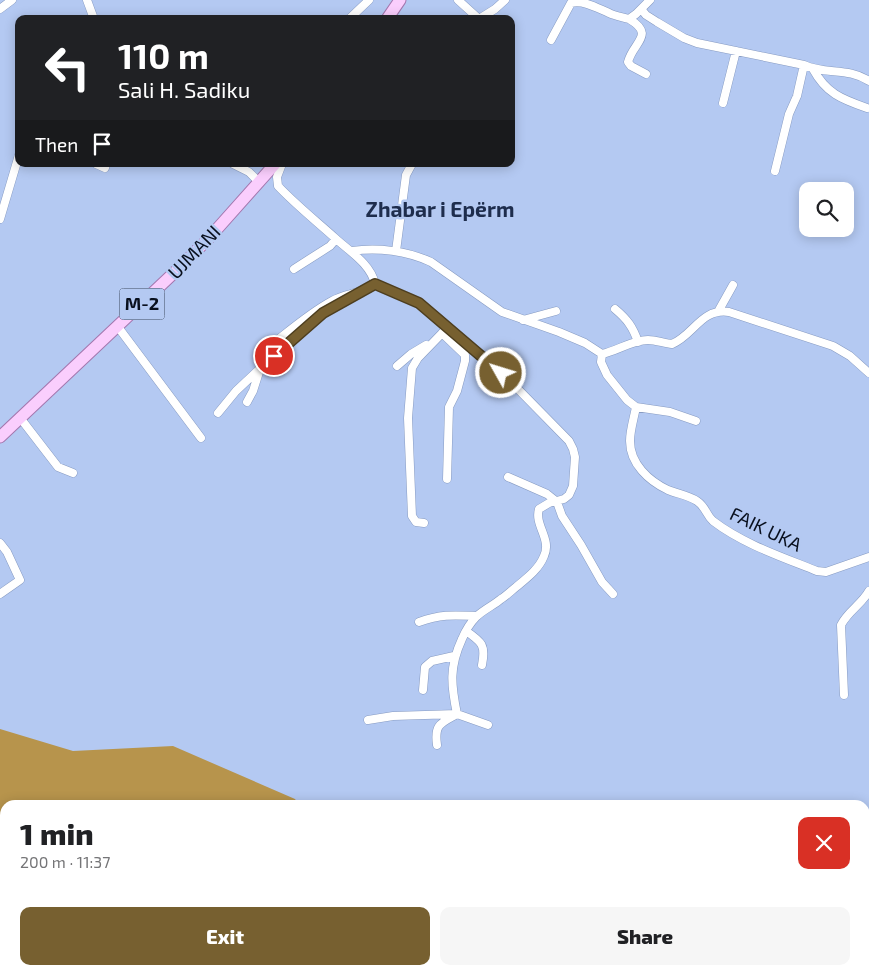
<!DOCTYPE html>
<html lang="en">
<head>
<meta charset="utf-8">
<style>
	:root { --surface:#fff; --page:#f6f6f6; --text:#202124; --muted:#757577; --accent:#776030 }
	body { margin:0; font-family:"Exo 2",sans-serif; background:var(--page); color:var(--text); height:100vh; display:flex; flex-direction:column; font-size:19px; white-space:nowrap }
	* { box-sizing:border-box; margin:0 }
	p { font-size:16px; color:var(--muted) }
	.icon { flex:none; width:28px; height:28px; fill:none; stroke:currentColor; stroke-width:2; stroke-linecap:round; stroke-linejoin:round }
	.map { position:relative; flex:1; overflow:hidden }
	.sheet { position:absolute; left:0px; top:800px; width:870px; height:175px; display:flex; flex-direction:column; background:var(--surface); border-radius:15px 15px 0 0; box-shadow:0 2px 12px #0003 }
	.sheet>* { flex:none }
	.top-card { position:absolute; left:15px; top:15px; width:500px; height:152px; border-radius:10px; box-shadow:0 2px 12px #0003; background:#202124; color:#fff; overflow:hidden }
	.tools { position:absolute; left:799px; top:182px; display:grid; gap:10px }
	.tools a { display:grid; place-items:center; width:55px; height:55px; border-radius:10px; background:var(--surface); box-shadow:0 2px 12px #0003; font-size:25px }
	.pin { position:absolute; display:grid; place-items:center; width:42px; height:42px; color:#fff; margin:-21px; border:2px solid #fff; border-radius:50%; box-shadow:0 1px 5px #0007 }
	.me { position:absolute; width:55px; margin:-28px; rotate:309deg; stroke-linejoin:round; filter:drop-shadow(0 0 4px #0008) }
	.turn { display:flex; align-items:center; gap:18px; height:105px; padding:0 20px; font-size:22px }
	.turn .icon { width:65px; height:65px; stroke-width:2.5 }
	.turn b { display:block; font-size:35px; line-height:42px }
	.then { display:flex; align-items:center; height:48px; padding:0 20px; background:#0003; gap:10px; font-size:19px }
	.round { display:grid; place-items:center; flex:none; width:52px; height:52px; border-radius:10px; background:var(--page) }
	.summary { display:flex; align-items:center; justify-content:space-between; height:85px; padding:0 20px }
	h1 { font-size:30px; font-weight:800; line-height:38px }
	.button { display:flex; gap:10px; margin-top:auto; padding:10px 20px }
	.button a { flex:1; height:58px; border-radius:10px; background:var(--accent); color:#fff; font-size:20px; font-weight:800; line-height:58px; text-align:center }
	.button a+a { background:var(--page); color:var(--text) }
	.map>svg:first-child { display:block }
	.green { fill:#b7944c }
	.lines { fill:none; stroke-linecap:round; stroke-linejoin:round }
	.minor-casing { stroke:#879bc2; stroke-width:9 }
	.primary-casing { stroke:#a377ae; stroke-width:13 }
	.minor { stroke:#fff; stroke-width:8 }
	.primary { stroke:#facefd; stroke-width:11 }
	.route-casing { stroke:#4d3e1f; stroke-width:12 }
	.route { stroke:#776030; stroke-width:9 }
	.labels { text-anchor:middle; stroke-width:5; stroke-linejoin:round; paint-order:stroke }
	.shield { fill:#b4c9f2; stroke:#3c485e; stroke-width:1 }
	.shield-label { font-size:18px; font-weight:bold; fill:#09101e }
	.street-label { font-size:19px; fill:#09101e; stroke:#b4c9f2 }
	.quarter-label { font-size:21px; font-weight:bold; fill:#1e2d4d; stroke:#b4c9f2 }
</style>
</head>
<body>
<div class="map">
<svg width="869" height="975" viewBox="0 0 869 975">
	<rect width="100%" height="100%" fill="#b4c9f2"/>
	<path class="green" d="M0,729L73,751L173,746L295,799L299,805H5V970H617L624,975H0Z
		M865,921L869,924V975H650L659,970H865Z"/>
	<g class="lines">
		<g class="minor-casing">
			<path id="minor" d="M87,0L94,19
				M458,0L479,19
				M0,9L12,0
				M641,9L646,15L657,22L684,38L697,43L804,65C826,75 848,67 869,81
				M349,19L369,0
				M479,19L495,9L505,0
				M629,19C656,35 633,42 628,62L631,66L646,74
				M551,40L571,3C584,0 597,8 609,13C615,16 622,17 629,19L636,14L650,0
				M813,69C826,93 841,99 867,108
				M723,103L736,51
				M96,164L105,168
				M233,164L249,172L259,182
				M282,164L277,177L278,186C295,204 316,221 335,238C349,251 371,264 375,284
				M775,171L789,114L797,96L804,65
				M0,219L19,155
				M352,251C378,247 407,251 431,262L502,312L559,332L585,343L602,354C617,351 632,340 648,340C655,340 664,343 672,344C694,335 701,308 729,312L833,346L850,356L869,373
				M396,251L406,175L412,164
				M294,269L330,246L336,239
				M375,284L419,303L437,317L511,382L569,441L573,449L575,457L573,486L569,495L564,499L549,503L539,509C534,525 552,539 544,556C539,569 527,578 516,587C511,591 506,596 501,599C494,605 483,610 476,617C470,623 465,632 462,639C449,667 451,685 457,714C441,723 434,724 437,745
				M615,309C627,319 633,327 638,342
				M719,310L733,285
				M523,320L556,311
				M118,327L201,438
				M442,333L465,355V361L457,391L449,407L447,479
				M266,349C287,333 308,314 332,301C346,293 362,294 375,284
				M602,354L601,362L607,375L627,400L636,407L670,412L696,421
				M397,366L411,354L426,345
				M247,402L253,391L260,369
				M636,407C634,418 630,430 630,441C630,464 649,481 668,490C678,494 688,495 697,501C706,507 706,515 713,521C743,544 782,557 817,571L826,572L869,557
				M218,413L236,391L297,334L323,313L356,293
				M21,419L58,467L73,473
				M508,477L547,494L557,502L562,516L581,545L602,582L613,594
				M424,523L416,522L412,516L408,418L412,368L418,358L448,327
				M0,543L7,552L20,580L0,594
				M419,622C441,614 453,615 476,616
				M466,631C482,642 486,645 482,665
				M423,690L425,667L432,661L454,656
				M844,695L841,625C848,611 862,604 869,591
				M368,720L393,716L457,714L488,725"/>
		</g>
		<g class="primary-casing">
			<path id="primary" d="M387,19L400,0
				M0,437L178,269L209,238L275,164"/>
		</g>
		<use href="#minor" class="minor"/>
		<use href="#primary" class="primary"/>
	</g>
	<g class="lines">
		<g class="route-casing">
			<path id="route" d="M274,356L323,313L375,284L419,303L501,373"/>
		</g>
		<use href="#route" class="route"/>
	</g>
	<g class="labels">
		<rect class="shield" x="119.5" y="288.5" width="45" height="31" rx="4"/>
		<g class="shield-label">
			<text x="142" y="310">M-2</text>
		</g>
		<g class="street-label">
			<text transform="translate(194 252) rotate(-46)" y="7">UJMANI</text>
			<text transform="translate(766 529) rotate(26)" y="7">FAIK UKA</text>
		</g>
		<g class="quarter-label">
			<text x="440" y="217">Zhabar i Epërm</text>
		</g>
	</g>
</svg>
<div class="tools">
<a><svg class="icon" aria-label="search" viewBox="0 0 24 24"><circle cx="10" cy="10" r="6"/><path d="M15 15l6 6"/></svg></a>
</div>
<div class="pin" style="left:274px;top:356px;background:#d93025"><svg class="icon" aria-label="arrive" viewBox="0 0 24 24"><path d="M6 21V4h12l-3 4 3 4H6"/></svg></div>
<svg class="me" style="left:501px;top:373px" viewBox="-20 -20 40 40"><circle r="17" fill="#776030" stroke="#fff" stroke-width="3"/><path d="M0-11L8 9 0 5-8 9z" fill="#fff"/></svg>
<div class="top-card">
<div class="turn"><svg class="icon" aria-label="left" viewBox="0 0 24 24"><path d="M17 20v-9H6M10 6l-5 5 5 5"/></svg><div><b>110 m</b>Sali H. Sadiku</div></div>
<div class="then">Then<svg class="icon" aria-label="arrive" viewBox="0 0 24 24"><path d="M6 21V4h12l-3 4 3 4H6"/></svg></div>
</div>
<section class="sheet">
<div class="summary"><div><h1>1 min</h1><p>200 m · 11:37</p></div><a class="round" style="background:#d93025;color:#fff"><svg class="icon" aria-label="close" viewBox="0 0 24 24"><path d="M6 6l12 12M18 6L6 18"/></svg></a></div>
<div class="button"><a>Exit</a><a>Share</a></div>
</section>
</div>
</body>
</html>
